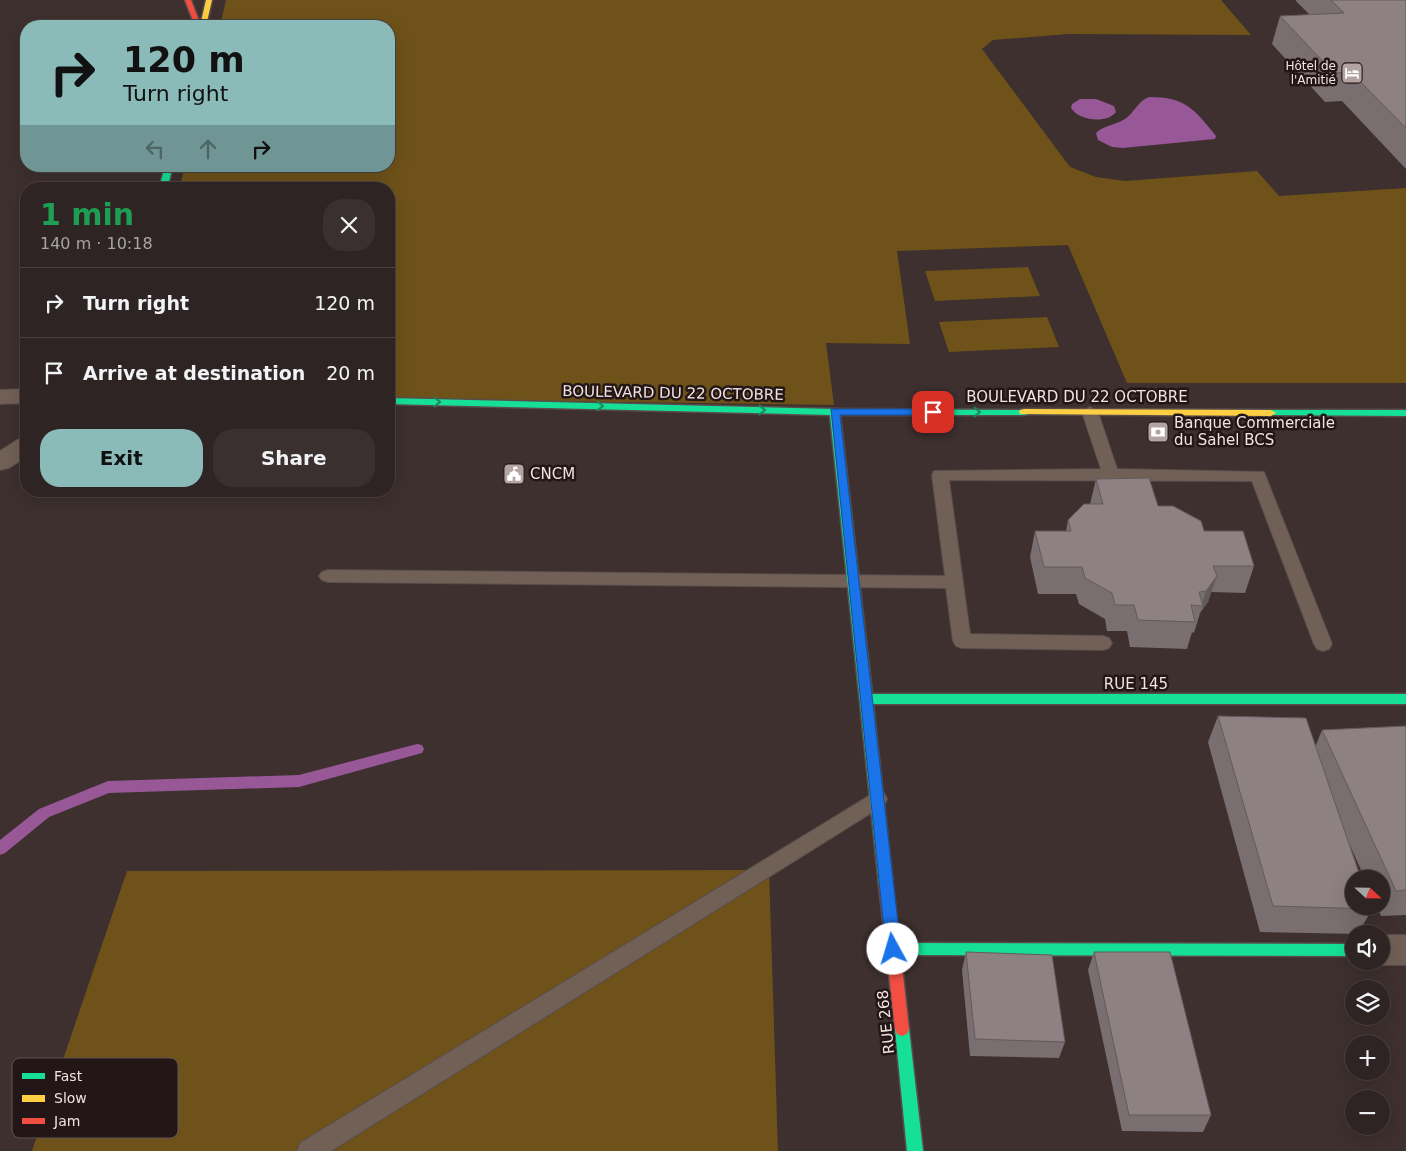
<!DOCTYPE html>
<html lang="en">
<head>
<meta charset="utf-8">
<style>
	:root { --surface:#2e2423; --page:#3a3030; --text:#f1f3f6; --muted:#a7a4a6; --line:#494141; --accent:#8bbbb9 }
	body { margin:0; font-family:"DejaVu Sans",sans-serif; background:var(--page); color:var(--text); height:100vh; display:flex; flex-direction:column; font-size:19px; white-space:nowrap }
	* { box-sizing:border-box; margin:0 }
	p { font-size:16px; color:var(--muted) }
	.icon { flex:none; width:28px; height:28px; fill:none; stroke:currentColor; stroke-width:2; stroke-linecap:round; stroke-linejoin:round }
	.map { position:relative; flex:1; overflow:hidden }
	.sheet { position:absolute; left:20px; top:182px; width:375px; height:315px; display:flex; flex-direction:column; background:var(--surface); border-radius:20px; box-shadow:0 5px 20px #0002,0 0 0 1px var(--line) }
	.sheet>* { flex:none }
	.guide { position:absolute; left:20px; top:20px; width:375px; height:152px; border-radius:20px; box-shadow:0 5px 20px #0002,0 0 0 1px var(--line); background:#8bbbb9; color:#111; overflow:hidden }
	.needle { width:32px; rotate:112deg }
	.controls { position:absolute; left:1345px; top:870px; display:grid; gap:10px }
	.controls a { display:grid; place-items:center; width:45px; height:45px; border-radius:50%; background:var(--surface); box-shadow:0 5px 20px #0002,0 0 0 1px var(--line); font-size:25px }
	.pin { position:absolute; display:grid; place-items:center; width:42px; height:42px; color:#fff; margin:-21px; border-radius:10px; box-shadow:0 2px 8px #0006 }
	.me { position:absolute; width:55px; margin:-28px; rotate:354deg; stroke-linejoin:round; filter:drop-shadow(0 0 4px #0008) }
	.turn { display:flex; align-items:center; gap:18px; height:105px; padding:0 20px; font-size:22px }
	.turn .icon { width:65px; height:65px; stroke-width:2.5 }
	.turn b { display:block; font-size:35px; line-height:42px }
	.lanes { display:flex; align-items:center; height:48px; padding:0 20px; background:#0003; justify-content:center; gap:25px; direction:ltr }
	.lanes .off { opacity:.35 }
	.round { display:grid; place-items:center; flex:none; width:52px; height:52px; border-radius:20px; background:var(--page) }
	.head { display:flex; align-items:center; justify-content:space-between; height:85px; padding:0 20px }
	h1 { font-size:30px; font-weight:800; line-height:38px; color:#1e9e55 }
	.button { display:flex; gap:10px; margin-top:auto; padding:10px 20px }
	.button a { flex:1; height:58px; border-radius:20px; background:var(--accent); color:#111; font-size:20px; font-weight:800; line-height:58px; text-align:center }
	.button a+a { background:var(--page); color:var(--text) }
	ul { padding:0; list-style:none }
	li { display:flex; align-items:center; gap:15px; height:70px; padding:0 20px; border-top:1px solid var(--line) }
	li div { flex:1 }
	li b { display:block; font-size:19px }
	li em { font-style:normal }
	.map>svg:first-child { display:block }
	.green { fill:#6e5219 }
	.water { fill:#985897 }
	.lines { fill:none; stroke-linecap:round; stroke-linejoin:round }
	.stream { fill:#985897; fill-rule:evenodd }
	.lane-casing { stroke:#594d4c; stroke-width:2 }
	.street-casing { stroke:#594d4c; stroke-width:2 }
	.fast-casing { stroke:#594d4c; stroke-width:3 }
	.slow-casing { stroke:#594d4c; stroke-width:3 }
	.jam-casing { stroke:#594d4c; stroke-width:3 }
	.lane { fill:#716055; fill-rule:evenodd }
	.street { fill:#716055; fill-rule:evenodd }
	.fast { fill:#16e098; fill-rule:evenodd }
	.slow { fill:#ffcf43; fill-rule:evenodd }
	.jam { fill:#f24e42; fill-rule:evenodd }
	.wall { fill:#796f71 }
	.shaded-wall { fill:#635a5c }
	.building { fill:#8d8183; stroke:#635a5c }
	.oneway { stroke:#1b865e }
	.route { fill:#1a73e8; stroke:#114b97 }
	.labels { text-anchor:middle; stroke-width:5; stroke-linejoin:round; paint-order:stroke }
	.far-poi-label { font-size:12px; fill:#f2e2e1; stroke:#221716; text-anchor:end }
	.street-label { font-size:15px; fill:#f2e2e1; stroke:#221716 }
	.poi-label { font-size:15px; fill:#f2e2e1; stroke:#221716; text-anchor:start }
	.key { fill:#221716; stroke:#605453; stroke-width:1 }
	.key-label { font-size:14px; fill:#f2e2e1 }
</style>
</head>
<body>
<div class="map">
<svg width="1406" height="1151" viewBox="0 0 1406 1151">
	<rect width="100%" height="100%" fill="#3d302f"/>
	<path class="green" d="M226,0H1221L1251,35L1069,34L993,40L982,49L1070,167L1096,177L1125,181L1257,171L1279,196L1406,188V383H1127L1068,245L897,251L910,344L826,343L834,405L389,399V189H179L185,166H389V26H220Z
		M1028,267L1040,296L935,301L925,271Z
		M1047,317L1059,347L949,352L939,322Z
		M769,870L778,1151H32L127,871Z"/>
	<path class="water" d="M1149,97C1186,97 1194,109 1216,136L1215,139L1123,148L1112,147L1098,140L1096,133C1104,125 1116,125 1125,119C1135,112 1137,102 1149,97Z
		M1080,99H1096L1114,106L1116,112C1107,124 1079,121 1071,108L1072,104Z"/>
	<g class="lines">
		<path class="stream" d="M417,744L422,745L424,749L422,753L299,787L109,793L49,817L5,853L0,855V840L39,809L108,781L299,775Z"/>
		<g class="lane-casing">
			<path id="lane" d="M1090,407L1098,412L1117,469L1264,472L1332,644L1329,649L1323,651L1317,649L1314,644L1252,481L949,480L970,634L1103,636L1109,638L1112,643L1109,648L1103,650L962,648L956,646L953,641L946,588L328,582L322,580L319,576L322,572L328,570L945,576L932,475L934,471L1101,469L1082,412Z
				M877,791L884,793L887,799L884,805L331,1151H297L300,1143Z"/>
		</g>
		<g class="street-casing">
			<path id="street" d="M26,389V403L0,404V390Z
				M26,438V457L9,468L0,470V451L17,440Z
				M1381,935H1406V965H1381L1370,961H1381Z"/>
		</g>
		<g class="fast-casing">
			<path id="fast" d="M165,166H173L167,189H159Z
				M389,398L835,409L1028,410L1029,412L1028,414L1024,415H840L872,694H1406V704H873L893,885L891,889L886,891L881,889L879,885L830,415L389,404Z
				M1271,410H1406V416L1267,415L1266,413L1267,411Z
				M893,943L1354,944V956L893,955L888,953L886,949L888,945Z
				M902,1022L907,1024L909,1029L923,1151H907L895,1029L897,1024Z"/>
		</g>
		<g class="slow-casing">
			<path id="slow" d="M206,0H212L206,26H200Z
				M1024,409L1271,410L1276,413L1271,416L1020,414L1019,412L1020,410Z"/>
		</g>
		<g class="jam-casing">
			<path id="jam" d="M185,0H191L201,26H195Z
				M886,879L891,881L893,885L909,1029L907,1034L902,1036L897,1034L895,1029L879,885L881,881Z"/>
		</g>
		<use href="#lane" class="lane"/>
		<use href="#street" class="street"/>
		<use href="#fast" class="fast"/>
		<use href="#slow" class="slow"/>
		<use href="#jam" class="jam"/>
	</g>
	<path class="wall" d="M1296,0H1406V169L1342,101L1325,102L1272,44L1280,16L1310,15L1296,1Z
		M1096,479L1158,506L1204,531L1254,566L1245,593L1211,592L1208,602L1200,613L1194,633L1192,632L1187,649L1130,647L1127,631H1107L1105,619L1079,604L1076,594H1038L1030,557L1035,531H1066L1068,520L1090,504Z
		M1218,716L1316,745L1322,730L1406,726V915L1381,916L1377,906H1381V879H1365L1350,845L1372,909L1358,934L1260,932L1208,742Z
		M966,952L1065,1042L1059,1058L970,1056L962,970Z
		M1094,952L1211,1115L1203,1132L1122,1131L1088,970Z"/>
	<path class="shaded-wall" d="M1217,576L1208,602L1200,613L1203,606H1201L1206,591Z"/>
	<path class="building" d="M1331,0H1406V128L1351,72L1334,73L1280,16L1344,13Z
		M1149,478L1158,506H1173L1201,521L1204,531H1243L1254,566H1213L1217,576L1206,591L1199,592L1203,606L1191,605L1195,622L1138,620L1134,605H1115L1112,593L1085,578L1082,567H1044L1035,531H1071L1068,520L1084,504H1103L1096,479Z
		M1218,716L1306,718L1361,879H1354V906H1371L1372,909L1273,906Z
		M1406,726V890L1396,891L1322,730Z
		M966,952L1052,955L1065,1042L975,1039Z
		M1094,952H1170L1211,1115H1129Z"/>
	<defs><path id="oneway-chevron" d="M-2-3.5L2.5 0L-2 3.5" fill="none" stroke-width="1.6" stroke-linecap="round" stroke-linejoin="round" transform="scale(1.25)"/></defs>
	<g class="oneway">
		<use href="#oneway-chevron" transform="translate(437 402) rotate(1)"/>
		<use href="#oneway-chevron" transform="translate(600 406) rotate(1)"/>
		<use href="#oneway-chevron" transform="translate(762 410) rotate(1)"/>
		<use href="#oneway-chevron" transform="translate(977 412)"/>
	</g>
	<path class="route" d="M831,409H933L938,412L933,415H840L901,949L898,954L893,956L888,954L886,949Z"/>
	<defs>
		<g id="hotel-square" transform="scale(1.125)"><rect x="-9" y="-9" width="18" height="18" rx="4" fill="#b3a4a3" stroke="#221716"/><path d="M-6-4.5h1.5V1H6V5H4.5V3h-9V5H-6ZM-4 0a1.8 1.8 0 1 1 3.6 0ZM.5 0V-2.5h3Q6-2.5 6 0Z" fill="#fff"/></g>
		<g id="bank-square" transform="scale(1.125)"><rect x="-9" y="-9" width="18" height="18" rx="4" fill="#b3a4a3" stroke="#221716"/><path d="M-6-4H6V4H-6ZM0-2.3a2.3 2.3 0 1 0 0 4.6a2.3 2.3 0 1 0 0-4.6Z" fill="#fff"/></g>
		<g id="civic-square" transform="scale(1.125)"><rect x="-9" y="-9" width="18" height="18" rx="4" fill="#b3a4a3" stroke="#221716"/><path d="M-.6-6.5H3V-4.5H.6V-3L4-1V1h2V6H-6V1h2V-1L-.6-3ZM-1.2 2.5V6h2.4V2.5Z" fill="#fff"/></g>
	</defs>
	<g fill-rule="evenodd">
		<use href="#hotel-square" x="1352" y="73"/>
		<use href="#bank-square" x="1158" y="432"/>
		<use href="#civic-square" x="514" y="474"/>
	</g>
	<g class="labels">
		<g class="far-poi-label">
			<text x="1336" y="70">Hôtel de<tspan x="1336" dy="14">l'Amitié</tspan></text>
		</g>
		<g class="street-label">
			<text transform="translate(673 393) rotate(1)" y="5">BOULEVARD DU 22 OCTOBRE</text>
			<text x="1077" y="402">BOULEVARD DU 22 OCTOBRE</text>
			<text x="1136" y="689">RUE 145</text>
			<text transform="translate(886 1022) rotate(-96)" y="5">RUE 268</text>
		</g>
		<g class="poi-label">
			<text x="1174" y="428">Banque Commerciale<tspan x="1174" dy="17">du Sahel BCS</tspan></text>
			<text x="530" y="479">CNCM</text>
		</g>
	</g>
	<rect x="12" y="1058" width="166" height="80" rx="8" class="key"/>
	<rect x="22" y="1073" width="23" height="6" fill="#16e098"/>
	<rect x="22" y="1095" width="23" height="7" fill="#ffcf43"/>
	<rect x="22" y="1118" width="23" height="6" fill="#f24e42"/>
	<g class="key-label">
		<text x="54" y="1081">Fast</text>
		<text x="54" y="1103">Slow</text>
		<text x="54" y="1126">Jam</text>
	</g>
</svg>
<div class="controls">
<a><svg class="needle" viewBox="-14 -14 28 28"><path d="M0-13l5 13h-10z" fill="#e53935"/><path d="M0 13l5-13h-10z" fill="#a7a4a6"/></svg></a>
<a><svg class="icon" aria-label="sound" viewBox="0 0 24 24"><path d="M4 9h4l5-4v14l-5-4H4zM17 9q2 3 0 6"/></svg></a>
<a><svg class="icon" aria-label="layers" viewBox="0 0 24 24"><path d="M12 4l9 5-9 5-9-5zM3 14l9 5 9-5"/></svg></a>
<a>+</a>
<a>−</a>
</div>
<div class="pin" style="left:933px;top:412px;background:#d93025"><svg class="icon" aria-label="arrive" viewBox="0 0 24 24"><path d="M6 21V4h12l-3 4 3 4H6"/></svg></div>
<svg class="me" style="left:893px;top:949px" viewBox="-20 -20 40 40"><circle r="19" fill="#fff"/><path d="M0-13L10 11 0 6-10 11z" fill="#1a73e8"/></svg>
<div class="guide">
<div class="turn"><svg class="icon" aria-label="right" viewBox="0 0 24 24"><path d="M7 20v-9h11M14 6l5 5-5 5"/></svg><div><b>120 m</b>Turn right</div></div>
<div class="lanes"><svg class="icon off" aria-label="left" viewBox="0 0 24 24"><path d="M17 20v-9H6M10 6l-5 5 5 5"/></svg><svg class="icon off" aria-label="ahead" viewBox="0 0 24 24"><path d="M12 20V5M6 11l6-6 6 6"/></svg><svg class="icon" aria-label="right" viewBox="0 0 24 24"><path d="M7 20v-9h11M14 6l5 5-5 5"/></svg></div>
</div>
<section class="sheet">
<div class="head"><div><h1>1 min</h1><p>140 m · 10:18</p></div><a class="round"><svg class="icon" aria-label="close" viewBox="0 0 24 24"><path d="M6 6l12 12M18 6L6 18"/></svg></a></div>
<ul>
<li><svg class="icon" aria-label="right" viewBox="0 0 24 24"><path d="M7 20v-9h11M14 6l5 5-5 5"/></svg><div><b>Turn right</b></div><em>120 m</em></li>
<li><svg class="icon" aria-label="arrive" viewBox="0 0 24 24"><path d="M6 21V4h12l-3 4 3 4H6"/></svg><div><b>Arrive at destination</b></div><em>20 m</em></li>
</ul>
<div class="button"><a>Exit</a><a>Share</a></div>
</section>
</div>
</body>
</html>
